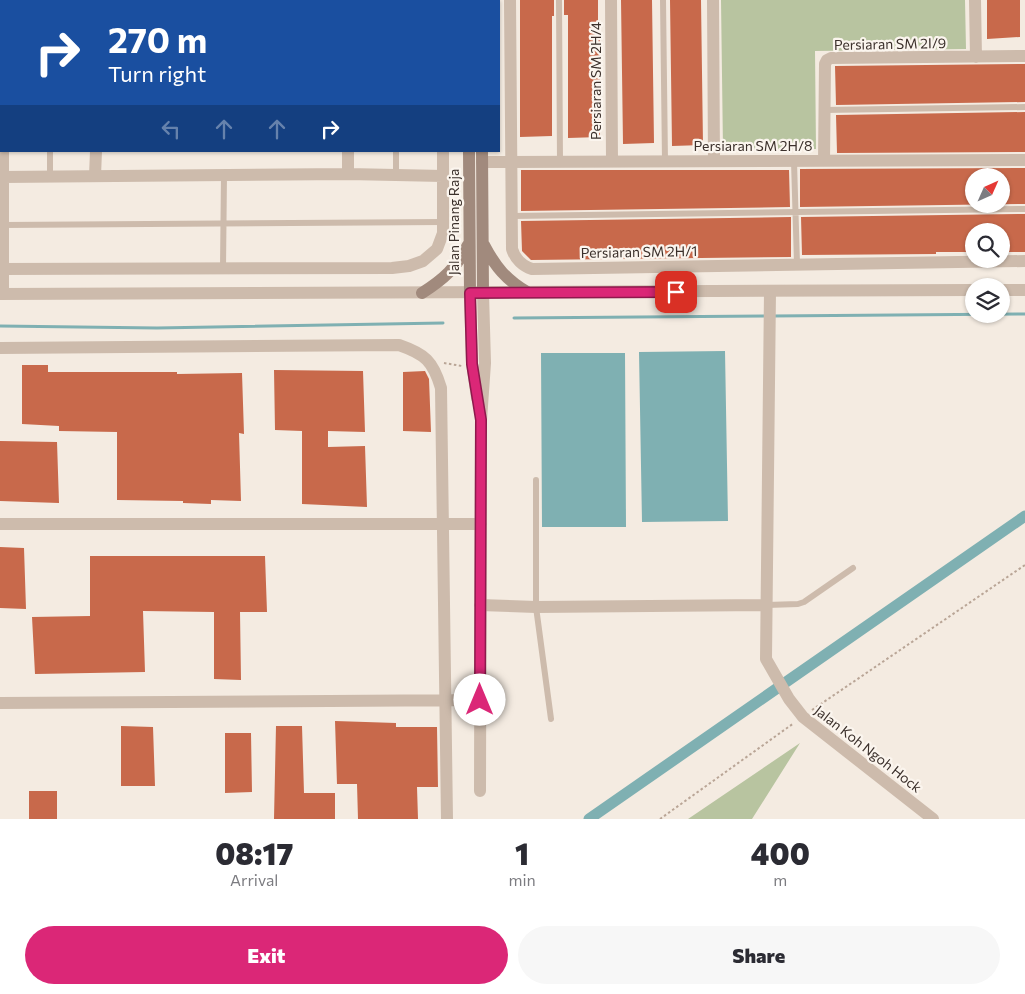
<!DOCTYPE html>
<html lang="en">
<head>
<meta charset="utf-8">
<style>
	:root { --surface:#fff; --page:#f7f7f7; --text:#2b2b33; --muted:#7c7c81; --accent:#db2777 }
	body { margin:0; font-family:Commissioner,sans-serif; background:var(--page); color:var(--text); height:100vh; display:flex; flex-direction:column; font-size:19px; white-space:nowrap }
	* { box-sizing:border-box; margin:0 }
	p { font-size:16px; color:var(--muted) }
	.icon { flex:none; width:28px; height:28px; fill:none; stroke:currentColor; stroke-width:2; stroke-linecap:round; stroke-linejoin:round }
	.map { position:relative; height:819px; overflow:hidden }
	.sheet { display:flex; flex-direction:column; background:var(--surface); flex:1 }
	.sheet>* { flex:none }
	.hud { position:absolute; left:0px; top:0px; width:500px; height:152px; box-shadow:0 1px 4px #0004; background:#1a4fa0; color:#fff; overflow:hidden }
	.needle { width:32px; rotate:45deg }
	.tools { position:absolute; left:965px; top:168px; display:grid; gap:10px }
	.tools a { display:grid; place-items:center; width:45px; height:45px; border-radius:50%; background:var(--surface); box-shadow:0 1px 4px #0004; font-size:25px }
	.pin { position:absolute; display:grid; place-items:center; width:42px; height:42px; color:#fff; margin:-21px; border-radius:10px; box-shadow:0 2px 8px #0006 }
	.me { position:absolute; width:55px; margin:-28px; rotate:0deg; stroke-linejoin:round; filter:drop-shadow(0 0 4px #0008) }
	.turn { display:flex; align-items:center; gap:18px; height:105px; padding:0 25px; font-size:22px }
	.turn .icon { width:65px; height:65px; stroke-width:2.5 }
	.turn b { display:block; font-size:35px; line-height:42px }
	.lanes { display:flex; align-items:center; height:48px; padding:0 25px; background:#0003; justify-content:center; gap:25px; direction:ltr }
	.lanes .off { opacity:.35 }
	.eta { display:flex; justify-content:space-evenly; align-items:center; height:85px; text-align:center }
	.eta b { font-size:30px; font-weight:800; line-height:35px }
	.primary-button { display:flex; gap:10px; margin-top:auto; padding:10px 25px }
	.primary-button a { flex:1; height:58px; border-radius:30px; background:var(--accent); color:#fff; font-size:20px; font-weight:800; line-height:58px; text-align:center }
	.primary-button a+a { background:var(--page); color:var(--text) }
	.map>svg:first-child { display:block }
	.green { fill:#b8c4a0 }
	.water { fill:#7fb0b2 }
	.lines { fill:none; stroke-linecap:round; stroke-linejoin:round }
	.stream { stroke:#7fb0b2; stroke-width:3 }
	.canal { stroke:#7fb0b2; stroke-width:11 }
	.building { fill:#c8694b; fill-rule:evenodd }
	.path { stroke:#b9a596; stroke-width:2; stroke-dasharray:2.5 2.5; stroke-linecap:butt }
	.service { stroke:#cdbbac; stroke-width:6 }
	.minor { stroke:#cdbbac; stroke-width:12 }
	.tertiary { stroke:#cdbbac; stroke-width:12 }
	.secondary { stroke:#a18a7d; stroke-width:12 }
	.route-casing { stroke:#8e194d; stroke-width:12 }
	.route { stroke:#db2777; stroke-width:9 }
	.labels { text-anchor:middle; stroke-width:4.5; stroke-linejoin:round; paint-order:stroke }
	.street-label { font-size:14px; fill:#3b302b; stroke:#fbf5ee }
</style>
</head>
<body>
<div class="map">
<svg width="1025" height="819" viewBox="0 0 1025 819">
	<rect width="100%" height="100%" fill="#f4ebe1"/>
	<path class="green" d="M110,0H336L110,1Z
		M721,0H965L966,49L815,51L816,149L723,150Z
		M800,743L752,819H688Z"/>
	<path class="water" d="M725,351L728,521L642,522L639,352Z
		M541,353H625L626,527H542Z"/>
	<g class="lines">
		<path class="stream" d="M772,316L1025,314
			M514,318L766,316
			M0,326L157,328L443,323"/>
		<path class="canal" d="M589,819L1025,516"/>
	</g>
	<path class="building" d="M520,0H554V16H552V136L520,137Z
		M564,0H598V20H600V137L568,138V15H564Z
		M621,0H652L654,143L623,144Z
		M670,0H701L703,145L672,146Z
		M987,0H1020V37L987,39Z
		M1025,64V102L836,105L835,66Z
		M1025,112V152L837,153L836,115Z
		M1025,168V204L800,207V169ZM974,176H1001V204H974Z
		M521,170H789L790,207L521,211Z
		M1025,214V252H1001V231H974V252H936V254L802,255L801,217Z
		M791,217V257L531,260L522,251L521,221Z
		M22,365H48V372H177V374L242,373L244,434L239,433L241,501L211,500V504L183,503V501L117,500V432L59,431V426L22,424Z
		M274,370L363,371L365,432L328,431V447L365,446L367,507L302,504V431L275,430Z
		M425,371L429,379L431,432L403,431V372Z
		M0,441L57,442L59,503L0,501Z
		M0,547L24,548L26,609L0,608Z
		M90,556H265L267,612H240L241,680L214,679V612L143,611L145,672L35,674L32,617L90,616Z
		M335,721L396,723V727H437L438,787H417L418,819H358L357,784H337Z
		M121,726L153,727L155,786H121Z
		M276,726H302L304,793H335V819H274Z
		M225,733H251L252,792L225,793Z
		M29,791H57V819H29Z"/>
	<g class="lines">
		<path class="path" d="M444,363L462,366
			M812,710L1025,565
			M660,819L794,723"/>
		<path class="service" d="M49,0V1
			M394,0V1
			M559,0L560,162
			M663,0L665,161
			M824,110L1025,107
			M50,151V176
			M396,151V175
			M794,161L797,264
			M512,216L1025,209
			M3,225L443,222
			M223,268L224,175
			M536,480V607L551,719
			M767,605L798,604L804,602L853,568"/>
		<path class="minor" d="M2,0V1
			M97,0V1
			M348,0V1
			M441,0V1
			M510,0L512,249C515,259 523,266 532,269L1025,261
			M611,0L612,161
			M713,0L714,161
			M975,0L976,57
			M3,151V294
			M348,151V174
			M824,161L825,64L827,60L831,58L1025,56
			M482,162L1025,160
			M95,176L96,151
			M3,177L348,174L443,176
			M0,269L392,268L409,266L423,261L437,249L443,233V151
			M770,291L766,659L789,699L803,717L933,819
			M470,293L472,363L477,398
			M0,348L399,345C425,354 433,361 441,388L447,819
			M0,524H481
			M480,605L536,607L767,605
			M0,703L480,700
			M480,791L481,420L485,363L483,293"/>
		<path class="tertiary" d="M1001,290H1025
			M0,294L974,290"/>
		<path class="secondary" d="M468,0V1
			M483,1V0
			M469,151L470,293
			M482,151L483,293
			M484,245C495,266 506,280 527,292
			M422,293C444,279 456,268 468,245"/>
	</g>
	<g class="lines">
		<g class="route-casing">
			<path id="route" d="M480,700L481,420L472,364L470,293L676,292"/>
		</g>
		<use href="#route" class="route"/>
	</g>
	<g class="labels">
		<g class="street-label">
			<text transform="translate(890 44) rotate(-1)" y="5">Persiaran SM 2I/9</text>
			<text transform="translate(596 81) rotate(-90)" y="5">Persiaran SM 2H/4</text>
			<text x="753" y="151">Persiaran SM 2H/8</text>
			<text transform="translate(454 222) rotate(-90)" y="5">Jalan Pinang Raja</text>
			<text transform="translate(639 252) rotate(-1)" y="5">Persiaran SM 2H/1</text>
			<text transform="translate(868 749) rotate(38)" y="5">Jalan Koh Ngoh Hock</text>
		</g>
	</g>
</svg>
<div class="tools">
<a><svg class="needle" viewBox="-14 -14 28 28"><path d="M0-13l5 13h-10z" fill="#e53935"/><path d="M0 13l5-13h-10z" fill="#7c7c81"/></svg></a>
<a><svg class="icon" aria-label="search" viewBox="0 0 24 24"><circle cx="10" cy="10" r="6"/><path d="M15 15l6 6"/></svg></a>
<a><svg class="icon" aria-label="layers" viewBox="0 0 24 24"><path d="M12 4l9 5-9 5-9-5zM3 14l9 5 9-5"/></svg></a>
</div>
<div class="pin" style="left:676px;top:292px;background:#d93025"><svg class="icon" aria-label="arrive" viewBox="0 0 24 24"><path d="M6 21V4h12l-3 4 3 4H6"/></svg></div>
<svg class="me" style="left:480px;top:700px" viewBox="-20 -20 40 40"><circle r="19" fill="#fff"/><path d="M0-13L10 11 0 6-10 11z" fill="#db2777"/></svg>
<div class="hud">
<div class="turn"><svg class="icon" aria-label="right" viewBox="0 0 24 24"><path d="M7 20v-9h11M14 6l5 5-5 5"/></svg><div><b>270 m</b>Turn right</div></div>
<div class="lanes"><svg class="icon off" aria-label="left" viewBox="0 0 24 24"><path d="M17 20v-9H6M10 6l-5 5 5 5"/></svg><svg class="icon off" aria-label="ahead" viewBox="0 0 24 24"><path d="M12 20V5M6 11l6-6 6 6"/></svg><svg class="icon off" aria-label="ahead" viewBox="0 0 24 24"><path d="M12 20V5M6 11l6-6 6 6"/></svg><svg class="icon" aria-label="right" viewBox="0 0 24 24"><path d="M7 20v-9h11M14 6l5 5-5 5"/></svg></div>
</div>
</div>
<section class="sheet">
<div class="eta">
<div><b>08:17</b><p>Arrival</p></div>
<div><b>1</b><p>min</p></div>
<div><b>400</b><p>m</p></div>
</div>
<div class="primary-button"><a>Exit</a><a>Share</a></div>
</section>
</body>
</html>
